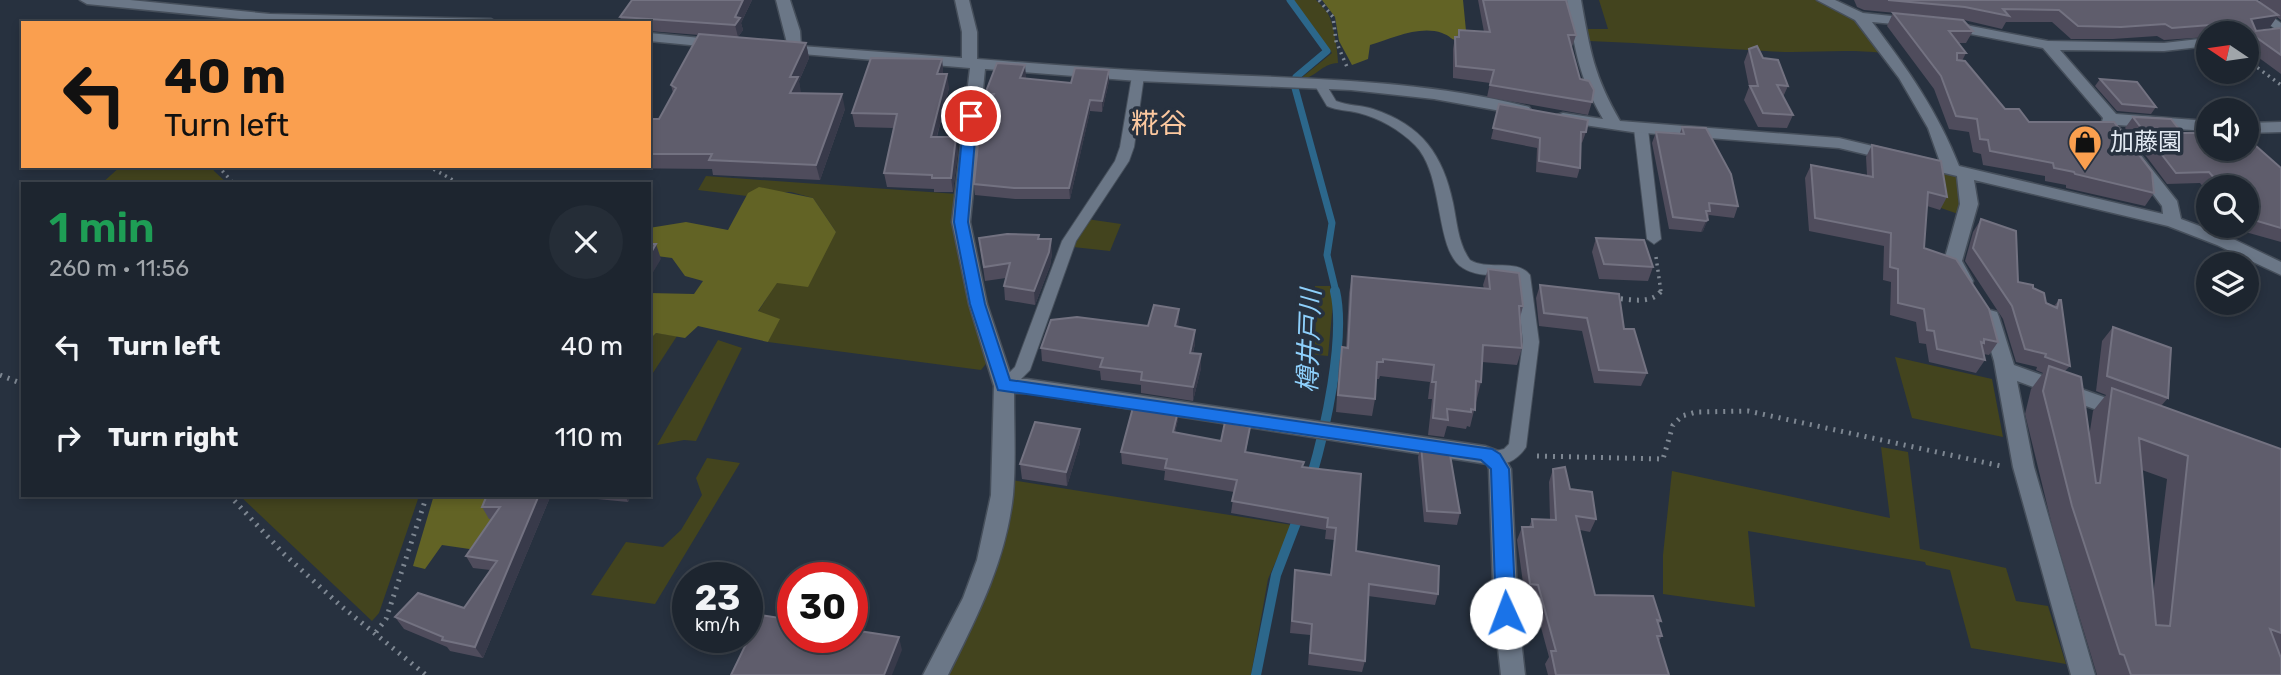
<!DOCTYPE html>
<html lang="en">
<head>
<meta charset="utf-8">
<style>
	:root { --surface:#1d252f; --page:#252d37; --text:#f1f3f6; --muted:#a0a5aa; --line:#3b424b }
	body { margin:0; font-family:Rubik,"Noto Sans JP",sans-serif; background:var(--page); color:var(--text); height:100vh; display:flex; flex-direction:column; font-size:26px; white-space:nowrap }
	* { box-sizing:border-box; margin:0 }
	p { font-size:23px; color:var(--muted) }
	.icon { flex:none; width:38px; height:38px; fill:none; stroke:currentColor; stroke-width:2; stroke-linecap:round; stroke-linejoin:round }
	.map { position:relative; flex:1; overflow:hidden }
	.side { position:absolute; left:21px; top:182px; width:630px; height:315px; display:flex; flex-direction:column; background:var(--surface); border-radius:0px; box-shadow:0 4px 10px #0003,0 0 0 2px var(--line) }
	.side>* { flex:none }
	.banner { position:absolute; left:21px; top:21px; width:630px; height:147px; border-radius:0px; box-shadow:0 4px 10px #0003,0 0 0 2px var(--line); background:#fa9f4f; color:#111; overflow:hidden }
	.needle { width:46px; rotate:283deg }
	.buttons { position:absolute; left:2196px; top:21px; display:grid; gap:14px }
	.buttons a { display:grid; place-items:center; width:63px; height:63px; border-radius:50%; background:var(--surface); box-shadow:0 4px 10px #0003,0 0 0 2px var(--line); font-size:35px }
	.speed { position:absolute; left:672px; top:562px; display:flex; gap:14px; font-size:35px; font-weight:700; text-align:center }
	.speed>* { display:grid; place-content:center; width:91px; height:91px; border-radius:50%; background:var(--surface); box-shadow:0 4px 10px #0003,0 0 0 2px var(--line); line-height:1 }
	.speed small { font-size:18px; font-weight:400 }
	.speed .limit { border:10px solid #d22; background:#fff; color:#111 }
	.pin { position:absolute; display:grid; place-items:center; width:60px; height:60px; color:#fff; margin:-30px; border:4px solid #fff; border-radius:50%; box-shadow:0 2px 7px #0007 }
	.me { position:absolute; width:77px; margin:-38px; rotate:358deg; stroke-linejoin:round; filter:drop-shadow(0 0 5px #0008) }
	.turn { display:flex; align-items:center; gap:24px; height:147px; padding:0 28px; font-size:32px }
	.turn .icon { width:91px; height:91px; stroke-width:2.5 }
	.turn b { display:block; font-size:49px; line-height:60px }
	.round { display:grid; place-items:center; flex:none; width:74px; height:74px; border-radius:37px; background:var(--page) }
	.overview { display:flex; align-items:center; justify-content:space-between; height:119px; padding:0 28px }
	h1 { font-size:42px; font-weight:600; line-height:52px; color:#1e9e55 }
	ul { padding:0; list-style:none }
	li { display:flex; align-items:center; gap:21px; height:91px; padding:0 28px }
	li div { flex:1 }
	li b { display:block; font-size:26px }
	li em { font-style:normal }
	.map>svg:first-child { display:block }
	.green { fill:#43441e }
	.forest { fill:#626325 }
	.lines { fill:none; stroke-linecap:round; stroke-linejoin:round }
	.stream-far1 { stroke:#2c678b; stroke-width:7 }
	.stream { stroke:#2c678b; stroke-width:10 }
	.service-casing { stroke:#464f5b; stroke-width:2 }
	.minor-casing { stroke:#464f5b; stroke-width:3 }
	.path-far1 { stroke:#7e8792; stroke-width:3.5; stroke-dasharray:2 4.5; stroke-linecap:butt }
	.path { stroke:#7e8792; stroke-width:5; stroke-dasharray:2 6; stroke-linecap:butt }
	.service { fill:#6b7787; fill-rule:evenodd }
	.minor { fill:#6b7787; fill-rule:evenodd }
	.wall { fill:#4f4c5c; fill-rule:evenodd }
	.shaded-wall { fill:#383a4a }
	.building { fill:#5f5d6c; stroke:#737281; stroke-width:2; fill-rule:evenodd }
	.route { fill:#1a73e8; stroke:#114b97; stroke-width:2 }
	.labels { text-anchor:middle; stroke-width:7; stroke-linejoin:round; paint-order:stroke }
	.poi-label { font-size:24px; fill:#e1e8f1; stroke:#27313f; text-anchor:start }
	.water-label { font-size:26px; font-style:italic; fill:#8ed0fc; stroke:#27313f }
	.quarter-label { font-size:28px; fill:#fcc89f; stroke:#27313f }
</style>
</head>
<body>
<div class="map">
<svg width="2281" height="675" viewBox="0 0 2281 675">
	<rect width="100%" height="100%" fill="#27313f"/>
	<path class="green" d="M1293,0H1316C1321,5 1328,12 1330,18C1334,27 1338,53 1338,63C1322,63 1315,79 1300,79L1332,53Z
		M1599,0H1818L1853,17L1883,53C1843,48 1805,54 1766,51C1707,48 1648,43 1589,41L1586,29H1608Z
		M121,166H212L214,171L228,184H101Z
		M1935,170L1959,178L1961,215L1941,208Z
		M706,176L957,194L989,360L981,370L768,342L779,319L758,312L776,283L836,232L813,198L791,192L749,193L747,196L698,190Z
		M1087,219L1121,224L1110,251L1073,247Z
		M1315,286H1330L1333,303L1328,356L1308,354Z
		M656,333L677,336L649,379V340Z
		M718,340L742,348L696,441L684,440L657,445Z
		M1895,357L1992,379L2003,437L1912,418Z
		M1881,447L1908,452L1920,549L2006,568L2016,601L2048,606L2066,664L1971,648L1950,570L1926,565L1925,562L1748,531L1755,607L1663,594V555L1672,471L1890,518Z
		M707,458L740,463L655,604L591,595L626,542L663,547L681,530L702,495L696,478Z
		M1011,480L1292,525L1268,579L1251,675H946C981,610 1007,554 1011,480Z
		M239,495H416L418,499L379,613L372,621Z"/>
	<path class="forest" d="M1322,0H1463L1467,41C1448,41 1455,38 1442,33C1419,25 1391,39 1370,45L1368,59L1352,65L1339,41L1335,17Z
		M759,187L813,198L836,232L808,287L777,283L758,311L780,319L768,342L698,326L685,338L656,333L649,340V293L694,294L703,281L685,276L672,258L649,255V228L686,222L728,230L748,193Z
		M434,495H492L533,532L483,551L442,545L425,569L413,566Z"/>
	<g class="lines">
		<path class="stream-far1" d="M1290,0L1327,51L1296,77
			M1295,88L1332,223L1327,255L1336,292"/>
		<path class="stream" d="M1311,478C1325,431 1346,338 1335,291
			M1256,675L1276,575L1299,515"/>
		<g class="service-casing">
			<path id="service" d="M2235,0H2248L2281,23V33Z
				M1138,72L1144,76L1134,147L1129,161L1076,241L1030,370L1010,390H998L996,386L1015,367L1062,241L1115,161L1120,147L1132,76Z
				M1320,80L1324,81L1336,101C1348,106 1361,105 1373,109C1422,125 1443,155 1453,203C1457,222 1458,244 1470,260C1488,271 1517,258 1530,275L1539,342L1526,447C1518,460 1503,468 1488,463L1485,458L1488,453L1504,449L1509,444L1523,342L1516,277C1499,274 1479,278 1463,268C1434,251 1445,175 1415,145C1400,130 1379,118 1359,113C1348,110 1338,111 1327,106L1314,84Z
				M1641,125L1648,129L1661,239L1654,244L1647,239L1634,129Z"/>
		</g>
		<g class="minor-casing">
			<path id="minor" d="M80,0H130L270,14L491,19L498,23L270,22L87,4Z
				M776,0H790L800,31L801,46L962,58V32L955,0H969L977,32V59C1053,65 1129,71 1206,74C1314,79 1423,80 1529,107L1531,110L1529,113L1523,115L1434,99L1351,90L1138,81L985,69L970,222L987,304L1012,379H1027L1485,446L1501,452L1511,469L1518,613L1525,675H1501L1494,613L1489,469L1487,464L1027,393H1014C1014,427 1016,462 1013,495C1006,561 977,617 948,675H923L963,598L977,560L991,495L994,386L969,304L952,222L970,68L778,52L776,49L787,43Z
				M1567,0H1581C1590,51 1594,76 1620,121L1839,138L1940,162L1928,128L1899,78L1855,20L1817,0H1835L1863,13L1920,19L1922,22L1915,26L1872,22C1907,68 1938,112 1959,166L2163,214L2162,206L2101,125L2103,118L2043,48L1945,29L1938,25L1945,21L2048,41L2164,43L2208,38V46L2164,51L2060,50L2116,114L2208,121V131L2117,125L2177,201L2181,219L2229,237L2281,262V275L2217,245L2168,226L1974,180L1978,204L1962,261L1973,281L1971,285H1957L1944,261L1960,204L1957,176L1839,148L1632,132L1557,121L1555,118L1557,115L1563,113L1603,119C1578,75 1575,50 1567,0Z
				M649,33L721,40L728,44L721,48L649,41Z
				M2281,122V132L2247,133V123Z
				M1990,310L1997,312L1999,317L2014,365L2129,406L2132,411L2129,416L2122,419L2017,381L2034,467L2095,675H2071L2013,467L1994,361L1981,317L1983,312Z"/>
		</g>
		<path class="path-far1" d="M1319,0L1333,17L1336,41L1347,67
			M2247,60L2281,85
			M218,166L234,184
			M428,166L460,184
			M1656,257L1661,292"/>
		<path class="path" d="M1613,298C1629,299 1651,305 1661,291
			M0,375L23,384
			M1537,456L1663,459L1673,425L1682,416L1696,412L1748,411L2001,466
			M229,495L284,554L341,606L426,675
			M376,632L386,619L427,495"/>
		<use href="#service" class="service"/>
		<use href="#minor" class="minor"/>
	</g>
	<path class="wall" d="M632,0H752L741,23L743,30L738,37L806,43L809,58L799,81L800,93L845,109L820,180L713,175L712,169L610,168L609,166H649V119H659L673,93L671,85L699,35L649,31V23H622L620,17Z
		M1478,0H1566L1576,35L1572,47H1571L1580,79L1592,102L1588,115L1487,97L1490,83L1453,78V49L1455,37H1457L1459,30L1484,32Z
		M1854,0H2233L2258,2L2260,0H2281V20L2277,17L2269,28L2255,30L2256,31L2281,28V74L2247,49V33H2208V37L2164,40L2157,36L2113,39H2071L2052,22H2006L2002,29L1964,20L1973,31L1966,43H1958L1966,53L1962,61L2005,109L2029,122L2154,193L2145,206L2066,188V185L2045,181V176L1983,165L1981,154L1973,152L1969,132L1949,129L1934,89L1887,26L1893,13L1959,19L1864,10L1857,7Z
		M1749,49L1763,58L1788,86L1783,97L1793,115L1787,128L1758,127L1744,100L1749,87L1744,62Z
		M942,59L943,74L949,88L937,137L958,151L953,192H934V189L887,187L884,173L894,128L855,127L852,113Z
		M1109,70V81L1102,112L1090,111L1070,199H1015L975,195L974,184L990,105L986,104L985,94L1026,76L1025,79L1071,83Z
		M2100,79L2156,107L2151,114L2117,111L2095,86Z
		M1499,104L1586,132L1582,143L1581,142L1580,168L1577,178L1536,172L1537,148L1491,139Z
		M2133,117L2281,168V242L2224,226H2247V187H2208V193L2200,183L2167,184L2125,128Z
		M1682,127L1738,206L1734,218L1709,215L1703,231L1701,232L1669,229L1652,143L1656,132L1680,133Z
		M1872,145L1947,197L1940,210L1927,206L1924,248L1998,342L1989,355L1983,354L1985,360L1976,373L1929,362L1926,344L1919,343L1916,322L1890,315L1891,282L1883,280L1884,246L1809,231L1805,178L1811,165L1867,175L1866,157Z
		M1981,219L2018,282L2033,288L2046,303L2054,306L2059,300L2070,366L2065,371L2089,437L2093,411L2106,395L2096,391L2102,341L2113,327L2168,398L2161,406L2281,449V675H2097L2053,529L2025,414L2031,389L2043,373L2036,370L2037,367L2016,362L2003,319L1965,261L1973,232ZM2142,470L2167,479L2153,596Z
		M979,238L1039,239L1052,253L1050,266L1035,305L1005,300L1004,286L1006,278L985,281Z
		M1596,238L1653,267L1648,281L1599,279L1592,252Z
		M1488,269L1523,306L1520,318L1522,348L1517,365L1482,362L1481,382L1470,427L1467,426L1466,429L1447,426L1444,437L1428,435L1432,399H1428L1430,382L1380,376L1379,379H1376L1375,399L1372,416L1336,412L1339,364L1342,347L1346,348L1349,293L1352,276L1484,289L1483,285Z
		M1540,285L1624,329L1647,373L1641,386L1594,383L1582,331L1539,326L1536,298Z
		M1179,309L1178,326L1195,330V344L1193,353L1201,354V368L1193,401L1141,393V385L1101,380L1100,371L1042,361L1041,348L1148,326Z
		M1178,419L1175,433L1221,441L1250,427L1246,452L1303,467L1356,551L1438,594L1435,605L1368,596L1365,661L1362,672L1308,665L1310,635L1290,633L1295,570L1330,575L1334,540L1325,539L1326,530L1231,513L1234,492L1164,480L1165,471L1122,464L1121,452Z
		M1080,443L1067,486L1022,479L1020,464Z
		M1421,445L1460,513L1457,525L1424,522L1418,457Z
		M1553,469L1596,519L1590,532L1580,530L1595,595L1661,621L1658,625L1662,636L1659,641L1669,675H1548L1545,664L1549,657L1533,598L1525,597L1517,540L1522,527H1529L1532,519H1550L1549,482Z
		M551,495L483,658L450,651L447,647L404,629L395,617L464,608L490,570L473,568L466,556L492,519H489L482,507Z
		M595,495H631L628,502L597,499Z"/>
	<path class="shaded-wall" d="M743,0H752L741,23L743,30L738,37L735,25V17Z
		M2278,15L2269,28L2247,31L2251,19Z
		M806,43L809,58L799,81L801,92L794,108L790,93V77Z
		M942,59L943,72L939,87L937,74Z
		M1025,65L1026,76L1021,89L1020,78Z
		M1109,70V81L1102,112V101Z
		M947,74L949,88L933,151L931,137Z
		M842,94L845,109L820,180L816,165Z
		M1090,100V111L1070,199L1069,188Z
		M956,137L958,151L953,192L951,178Z
		M1708,220L1703,231L1701,232L1706,221Z
		M1051,239L1052,253L1050,266L1035,305L1034,291Z
		M656,244L661,259L649,279V256Z
		M1179,309V322L1175,339V326Z
		M1195,330V344L1189,366L1190,353Z
		M1201,354V368L1193,401V387Z
		M1179,407L1178,419L1172,444L1173,432Z
		M1080,429V443L1067,486L1066,472Z
		M539,495H551L483,658L475,647Z
		M625,495H631L628,502Z
		M899,637L902,650L892,675H884Z"/>
	<path class="building" d="M632,0H743L735,17L740,18L735,25L620,17Z
		M1483,0H1566L1576,35H1568L1580,79L1589,81L1594,90L1592,102L1490,85L1494,70L1456,66L1455,37H1459V30L1490,32Z
		M1888,0H2256L2278,15L2251,19L2256,31L2281,28V55L2236,23L2172,28L2165,24L2121,27L2078,26L2059,10L2003,9L2009,16L1965,7Z
		M1893,13L1963,20L1973,31H1949L1966,53H1957V60L1965,61L2005,109H2019L2029,122H2114L2152,172L2154,193L2075,174L2074,172L2054,168L2053,163L1990,151L1988,140L1980,139L1977,119L1956,116L1941,76Z
		M699,34L806,43L790,77H798L790,93L842,94L816,165L709,160L712,154H649V119H659L676,88L671,85Z
		M1757,46L1763,58L1778,60L1788,86L1777,85L1793,115L1763,113L1750,86H1758L1749,49Z
		M871,58L942,59L937,74H947L931,137H956L951,178H932V175L884,173L897,114L852,113Z
		M997,63L1025,65L1020,78L1071,83L1075,68L1109,70L1102,101L1090,100L1069,188H1014L974,184L979,134L994,94H985Z
		M2100,79L2137,82L2156,107L2122,104Z
		M1499,104L1588,120L1586,132H1581L1580,168L1539,161L1540,138L1493,128Z
		M2133,117L2171,119L2182,133H2208V149H2247V138L2281,168V228L2247,218V187H2222L2209,172L2176,173Z
		M1682,127L1706,128L1731,174L1738,206L1709,203L1710,211H1706L1708,220L1706,221L1673,217L1656,132L1684,134Z
		M1872,145L1941,161L1947,197L1928,192L1924,248L1956,259L1989,309L1998,342L1984,339V343L1981,342L1985,360L1937,349L1934,331L1927,330L1924,309L1898,303V269L1890,267L1891,233L1815,218L1811,165L1873,177Z
		M1981,219L2016,231L2018,282L2033,285V288L2044,293L2046,303L2057,308L2059,300H2061L2070,366L2045,357L2046,354L2025,349L2012,306L1973,248Z
		M1007,234L1039,235L1038,239H1051L1049,252L1034,291L1004,286L1010,263L984,267L979,238Z
		M1596,238L1644,240L1653,267L1604,264Z
		M649,244H656L649,256Z
		M1488,269L1519,273L1523,306H1519L1522,348L1483,345L1481,382L1476,381L1475,410L1471,409V412L1447,409L1448,420L1433,418L1436,382H1432L1434,365L1383,359V362H1377L1375,399L1338,395L1342,347L1348,348L1352,276L1490,289Z
		M1540,285L1619,294L1624,329H1634L1647,373L1599,370L1587,318L1544,313Z
		M1154,305L1179,309L1175,326L1195,330L1190,353L1201,354L1193,387L1141,380L1142,372L1100,367L1103,358L1041,348L1051,320L1077,317L1148,326Z
		M2113,327L2171,348L2168,398L2107,376Z
		M2049,366L2081,377L2096,483H2100L2112,388L2281,449V633L2270,629L2281,658V675H2131L2124,655L2120,654L2072,506L2043,391ZM2139,438L2188,456L2170,626L2156,625Z
		M1135,400L1179,407L1173,432L1221,441L1225,422L1250,427L1245,452L1304,462L1302,467L1361,474L1356,551L1439,566L1438,594L1369,584L1365,661L1310,653L1312,624L1292,621L1295,570L1331,575L1336,528L1327,527L1328,518L1232,501L1237,480L1165,468L1167,459L1121,452Z
		M1035,422L1080,429L1066,472L1020,464Z
		M1421,445L1449,449L1460,513L1427,511Z
		M1565,467L1570,489L1592,492L1596,519L1576,516L1595,595L1653,596L1661,621L1657,620L1662,636H1657L1669,675H1556L1551,651H1556L1538,585L1530,584L1522,527H1533L1532,519L1556,520L1553,469Z
		M487,495H539L475,647L442,640L443,637L395,617L418,593L464,608L497,561L466,556L500,507H482Z
		M760,615L793,620V637H852V630L899,637L884,675H731Z"/>
	<path class="route" d="M971,112L977,116L968,222L985,304L1010,380L1492,449L1500,454L1509,469L1516,613L1513,619L1506,622L1499,619L1496,613L1491,469L1481,460L998,390L970,304L954,222L964,116Z"/>
	<defs>
		<g id="shop-pin" transform="scale(1.75)"><path d="M0 17L-7.5 6A9.5 9.5 0 1 1 7.5 6Z" fill="#fa9f4f" stroke="#27313f"/><path d="M-5-2.5h2.3a2.7 3.5 0 0 1 5.4 0H5L5.5 6h-11ZM-1.5-2.5h3a1.5 2.3 0 0 0-3 0Z" fill="#111"/></g>
	</defs>
	<g fill-rule="evenodd">
		<use href="#shop-pin" x="2085" y="142"/>
	</g>
	<g class="labels">
		<g class="poi-label">
			<text x="2110" y="150">加藤園</text>
		</g>
		<g class="water-label">
			<text transform="translate(1309 341) rotate(-88)" y="9">樽井戸川</text>
		</g>
		<g class="quarter-label">
			<text x="1159" y="133">糀谷</text>
		</g>
	</g>
</svg>
<div class="buttons">
<a><svg class="needle" viewBox="-14 -14 28 28"><path d="M0-13l5 13h-10z" fill="#e53935"/><path d="M0 13l5-13h-10z" fill="#a0a5aa"/></svg></a>
<a><svg class="icon" aria-label="sound" viewBox="0 0 24 24"><path d="M4 9h4l5-4v14l-5-4H4zM17 9q2 3 0 6"/></svg></a>
<a><svg class="icon" aria-label="search" viewBox="0 0 24 24"><circle cx="10" cy="10" r="6"/><path d="M15 15l6 6"/></svg></a>
<a><svg class="icon" aria-label="layers" viewBox="0 0 24 24"><path d="M12 4l9 5-9 5-9-5zM3 14l9 5 9-5"/></svg></a>
</div>
<div class="speed"><div>23<small>km/h</small></div><div class="limit">30</div></div>
<div class="pin" style="left:971px;top:116px;background:#d93025"><svg class="icon" aria-label="arrive" viewBox="0 0 24 24"><path d="M6 21V4h12l-3 4 3 4H6"/></svg></div>
<svg class="me" style="left:1506px;top:613px" viewBox="-20 -20 40 40"><circle r="19" fill="#fff"/><path d="M0-13L10 11 0 6-10 11z" fill="#1a73e8"/></svg>
<div class="banner">
<div class="turn"><svg class="icon" aria-label="left" viewBox="0 0 24 24"><path d="M17 20v-9H6M10 6l-5 5 5 5"/></svg><div><b>40 m</b>Turn left</div></div>
</div>
<section class="side">
<div class="overview"><div><h1>1 min</h1><p>260 m · 11:56</p></div><a class="round"><svg class="icon" aria-label="close" viewBox="0 0 24 24"><path d="M6 6l12 12M18 6L6 18"/></svg></a></div>
<ul>
<li><svg class="icon" aria-label="left" viewBox="0 0 24 24"><path d="M17 20v-9H6M10 6l-5 5 5 5"/></svg><div><b>Turn left</b></div><em>40 m</em></li>
<li><svg class="icon" aria-label="right" viewBox="0 0 24 24"><path d="M7 20v-9h11M14 6l5 5-5 5"/></svg><div><b>Turn right</b></div><em>110 m</em></li>
</ul>
</section>
</div>
</body>
</html>
